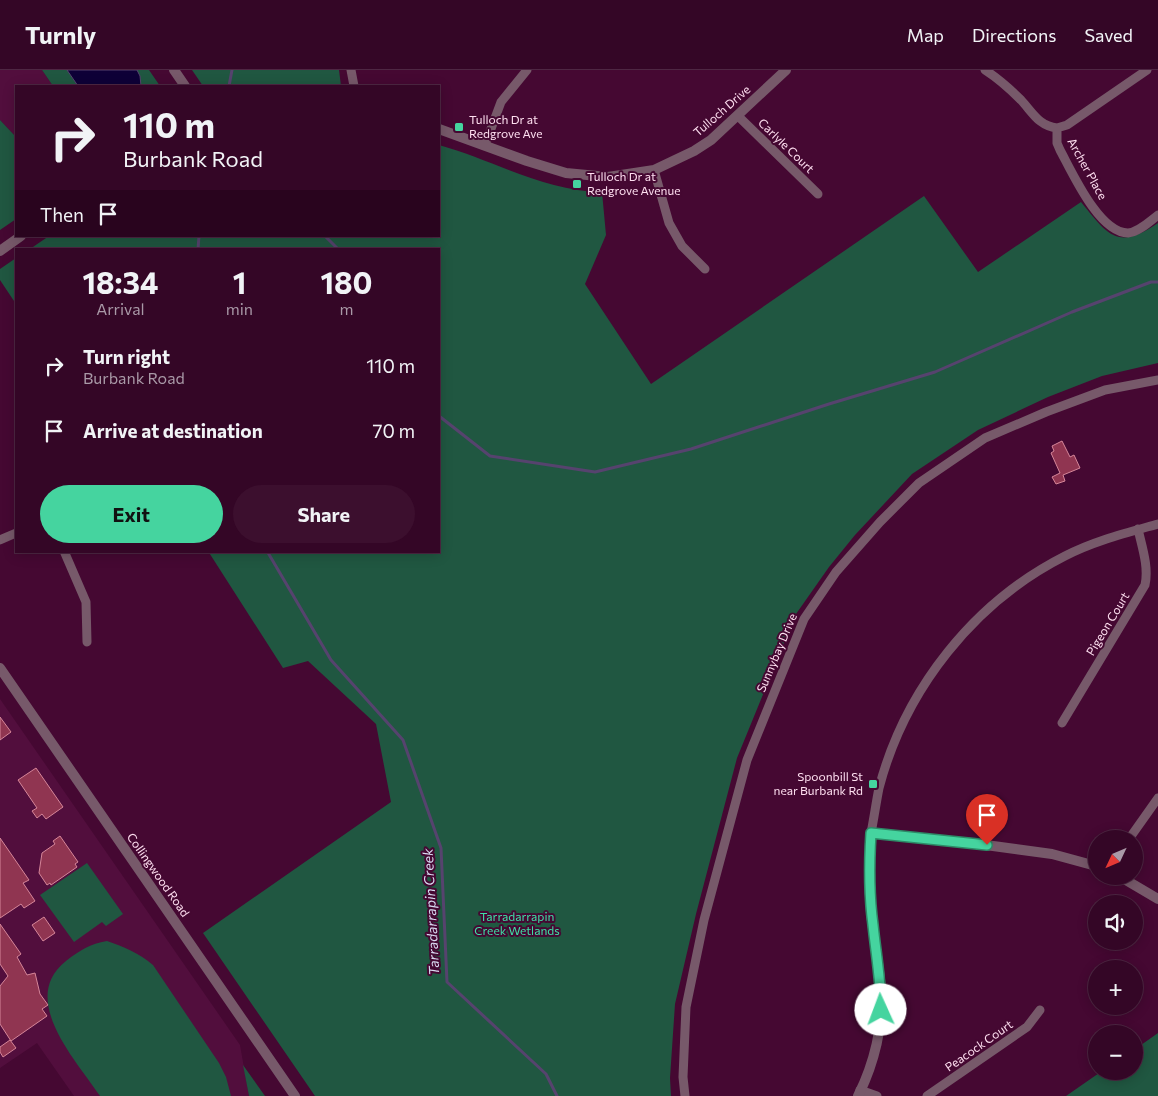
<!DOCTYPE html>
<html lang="en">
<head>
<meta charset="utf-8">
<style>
	:root { --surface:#340626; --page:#3c0f2e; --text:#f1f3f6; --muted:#a999a7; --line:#4e2743; --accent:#45d49f }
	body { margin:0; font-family:Commissioner,sans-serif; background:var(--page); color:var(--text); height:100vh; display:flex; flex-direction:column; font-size:19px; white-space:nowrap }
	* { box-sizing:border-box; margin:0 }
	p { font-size:16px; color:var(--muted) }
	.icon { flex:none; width:28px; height:28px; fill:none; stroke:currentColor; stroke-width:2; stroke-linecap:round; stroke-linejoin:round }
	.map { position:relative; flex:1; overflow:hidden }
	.side { position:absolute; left:15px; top:178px; width:425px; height:305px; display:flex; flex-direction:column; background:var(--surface); border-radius:0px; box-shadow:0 2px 12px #0003,0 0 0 1px var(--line) }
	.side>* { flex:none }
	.top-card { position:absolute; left:15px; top:15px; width:425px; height:152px; border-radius:0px; box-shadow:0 2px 12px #0003,0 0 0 1px var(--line); background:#340626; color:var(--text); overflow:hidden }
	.needle { width:32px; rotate:226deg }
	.fabs { position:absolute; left:1088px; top:760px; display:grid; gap:10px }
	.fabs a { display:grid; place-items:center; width:55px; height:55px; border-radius:50%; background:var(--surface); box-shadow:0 2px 12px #0003,0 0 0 1px var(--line); font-size:25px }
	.pin { position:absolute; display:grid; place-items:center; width:42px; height:42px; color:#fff; margin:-51px -21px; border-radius:50% 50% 50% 0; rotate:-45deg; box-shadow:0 0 5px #0007 }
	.pin .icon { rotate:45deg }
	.me { position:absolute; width:55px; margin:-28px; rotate:358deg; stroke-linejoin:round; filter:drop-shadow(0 0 4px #0008) }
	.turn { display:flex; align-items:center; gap:18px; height:105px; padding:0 25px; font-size:22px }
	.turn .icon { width:65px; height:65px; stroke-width:2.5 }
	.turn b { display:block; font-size:35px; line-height:42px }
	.then { display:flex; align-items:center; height:48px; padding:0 25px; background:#0003; gap:10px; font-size:19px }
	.eta { display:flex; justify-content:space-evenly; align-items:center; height:85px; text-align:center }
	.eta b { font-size:30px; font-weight:700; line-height:35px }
	.primary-button { display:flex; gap:10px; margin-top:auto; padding:10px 25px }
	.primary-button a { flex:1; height:58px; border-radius:30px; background:var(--accent); color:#111; font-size:20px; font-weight:700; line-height:58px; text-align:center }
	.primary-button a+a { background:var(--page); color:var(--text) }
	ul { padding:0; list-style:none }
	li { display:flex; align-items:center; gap:15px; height:65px; padding:0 25px }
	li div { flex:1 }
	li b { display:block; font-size:19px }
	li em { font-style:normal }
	header { display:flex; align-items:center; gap:30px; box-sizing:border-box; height:70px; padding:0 25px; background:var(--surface); border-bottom:1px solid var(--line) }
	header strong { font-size:24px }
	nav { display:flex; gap:28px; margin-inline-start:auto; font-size:18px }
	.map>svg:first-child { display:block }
	.built { fill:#520e3d }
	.green { fill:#205741 }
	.water { fill:#0e0037; stroke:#56436e }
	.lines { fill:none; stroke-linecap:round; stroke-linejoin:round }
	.stream { stroke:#56436e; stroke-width:3 }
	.building { fill:#903551; stroke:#d68699 }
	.minor { stroke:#77596a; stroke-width:9 }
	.tertiary { stroke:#77596a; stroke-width:10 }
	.route-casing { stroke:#2d8a67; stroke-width:12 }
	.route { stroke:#45d49f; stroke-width:9 }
	.poi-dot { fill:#45d49f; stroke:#450832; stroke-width:2 }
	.labels { text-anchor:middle; stroke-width:4; stroke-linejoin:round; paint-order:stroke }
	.street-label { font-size:12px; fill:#fedff0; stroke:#450832 }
	.poi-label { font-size:12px; fill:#fedff0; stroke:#450832; text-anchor:start }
	.park-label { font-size:12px; fill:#3fe1a7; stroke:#450832 }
	.water-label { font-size:14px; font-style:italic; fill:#d8d9f0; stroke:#450832 }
</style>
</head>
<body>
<header>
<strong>Turnly</strong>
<nav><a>Map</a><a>Directions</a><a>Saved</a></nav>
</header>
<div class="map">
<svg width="1158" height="1026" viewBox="0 0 1158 1026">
	<rect width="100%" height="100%" fill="#450832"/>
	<path class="built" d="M0,0H42L53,16H16V67L0,50Z
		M0,629L240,975L249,1026H74L37,973L0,998Z"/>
	<path class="green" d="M42,0H149L160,16H53Z
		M192,0H339L341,16H203Z
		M0,50L16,67V149L0,160Z
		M439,75C493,90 544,121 602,122L606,165L585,214L651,314L924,126L978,202L1081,132C1108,165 1117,181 1158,153V293L1102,306L1048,327L978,360L912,404L855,465L829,497L796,544L737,688L696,844L675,934L670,1008L671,1026H315L203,863L391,732L376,654L308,591L283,598L208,481H439V179H30L49,166H439Z
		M16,188V234L0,210V199Z
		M87,793L123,844L106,856L102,852L74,872L40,825Z
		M107,871C124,877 139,883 153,895L219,993L226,1007L231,1026H100C76,990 18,929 66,891C80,880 90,874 107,871Z
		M1158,963V1026H1066L1102,1001H1134V980Z
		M243,995L265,1026H249Z"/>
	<path class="water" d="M67,0H137L140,6L141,16H78Z"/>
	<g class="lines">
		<path class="stream" d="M229,16L232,0
			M325,166L338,179
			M198,179L199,166
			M439,346L490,386L595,402L691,379L829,334L935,302L1072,242L1151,212H1158
			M267,481L331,590L403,670L441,778L447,912L546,1004L557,1026"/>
	</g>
	<path class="building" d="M1062,371L1070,387L1074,385L1080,398L1063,405L1065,411L1056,414L1052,407L1060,403L1051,383L1054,381L1052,376Z
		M0,647L11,662L0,670Z
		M36,698L63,737L46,749L42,744L37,748L32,741L37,738L18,710Z
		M60,766L78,792L75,794L77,797L51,815L50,813L47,815L39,803L42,783L55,774L53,771Z
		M0,768L29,810L23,813L35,831L24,838L21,834L0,848Z
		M44,847L55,863L43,871L32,855Z
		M0,854L21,884L17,887L27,905L35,903L40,924L48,935L42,939L47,946L11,971L0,954V916L8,906L0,894Z
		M10,970L16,978L3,987L0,982V977Z"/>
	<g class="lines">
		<path class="minor" d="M351,0L354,16
			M985,0C999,9 1010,19 1021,30C1033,43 1039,56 1057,58V73L1060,80C1072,102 1099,163 1128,163C1139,162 1150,151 1158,145
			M738,46L818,124
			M1057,58L1067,55L1147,0
			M485,75L501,32L527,0
			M654,100L669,153L682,176L705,199
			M0,470L16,463
			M64,481L86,532L87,572
			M1062,653L1145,515C1149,497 1142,477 1138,459
			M871,763C874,748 876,733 879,718C905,619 974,532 1065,486C1094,471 1126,463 1158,454
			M1129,769L1158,728
			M860,1020L877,1026
			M685,1026L683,1007L686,937L704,850L747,690L804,549L836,502L880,452L919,413L985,368L1046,342L1105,320L1158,310
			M927,1026L1027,957L1040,940"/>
		<path class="tertiary" d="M174,0L185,16
			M439,59L527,91L566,103L608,107L654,100L694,81L711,70L786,0
			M0,181L21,166
			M0,598L295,1026
			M1119,806L1158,829
			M858,1026C874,994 884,955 881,919C879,894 874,869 871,843C869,817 869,790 871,763L971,773L1052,784L1096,796"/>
	</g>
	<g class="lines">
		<g class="route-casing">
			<path id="route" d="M881,940C881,911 876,884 873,855C869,825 869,794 871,763L987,775"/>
		</g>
		<use href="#route" class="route"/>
	</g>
	<g class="poi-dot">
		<rect x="454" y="52" width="10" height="10" rx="2.5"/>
		<rect x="572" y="109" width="10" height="10" rx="2.5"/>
		<rect x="868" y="709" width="10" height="10" rx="2.5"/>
	</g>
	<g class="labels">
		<g class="street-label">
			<text transform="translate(722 41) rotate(-41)" y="4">Tulloch Drive</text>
			<text transform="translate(786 76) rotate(44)" y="4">Carlyle Court</text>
			<text transform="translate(1087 99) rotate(61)" y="4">Archer Place</text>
			<text transform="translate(1108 554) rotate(-59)" y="4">Pigeon Court</text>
			<text transform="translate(777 583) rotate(-67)" y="4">Sunnybay Drive</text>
			<text transform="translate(158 805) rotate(55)" y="4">Collingwood Road</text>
			<text transform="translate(979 976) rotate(-35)" y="4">Peacock Court</text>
		</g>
		<g class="poi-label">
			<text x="469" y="54">Tulloch Dr at<tspan x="469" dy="14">Redgrove Ave</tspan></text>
			<text x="587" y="111">Tulloch Dr at<tspan x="587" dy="14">Redgrove Avenue</tspan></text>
			<text x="863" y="711" text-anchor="end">Spoonbill St<tspan x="863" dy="14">near Burbank Rd</tspan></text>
		</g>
		<g class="park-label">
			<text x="517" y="851">Tarradarrapin<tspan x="517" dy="14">Creek Wetlands</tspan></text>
		</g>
		<g class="water-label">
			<text transform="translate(431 842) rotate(-93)" y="5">Tarradarrapin Creek</text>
		</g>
	</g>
</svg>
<div class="fabs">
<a><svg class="needle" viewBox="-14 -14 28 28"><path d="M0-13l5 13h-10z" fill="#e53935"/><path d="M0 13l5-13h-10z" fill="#a999a7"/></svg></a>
<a><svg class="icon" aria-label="sound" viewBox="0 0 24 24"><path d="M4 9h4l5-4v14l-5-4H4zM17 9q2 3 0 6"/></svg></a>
<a>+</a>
<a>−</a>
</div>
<div class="pin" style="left:987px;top:775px;background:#d93025"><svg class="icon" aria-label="arrive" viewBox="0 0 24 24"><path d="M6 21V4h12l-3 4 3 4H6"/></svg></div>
<svg class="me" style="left:881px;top:940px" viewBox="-20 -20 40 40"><circle r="19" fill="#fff"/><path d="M0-13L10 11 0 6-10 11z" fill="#45d49f"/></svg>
<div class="top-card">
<div class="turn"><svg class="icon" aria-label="right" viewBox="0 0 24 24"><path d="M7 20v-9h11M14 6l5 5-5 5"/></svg><div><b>110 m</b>Burbank Road</div></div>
<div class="then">Then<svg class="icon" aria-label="arrive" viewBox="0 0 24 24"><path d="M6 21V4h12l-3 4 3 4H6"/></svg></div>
</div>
<section class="side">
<div class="eta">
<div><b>18:34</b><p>Arrival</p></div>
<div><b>1</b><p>min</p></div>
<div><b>180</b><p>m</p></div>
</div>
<ul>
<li><svg class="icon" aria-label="right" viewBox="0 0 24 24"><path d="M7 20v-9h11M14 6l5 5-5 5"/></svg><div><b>Turn right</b><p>Burbank Road</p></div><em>110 m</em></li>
<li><svg class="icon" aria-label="arrive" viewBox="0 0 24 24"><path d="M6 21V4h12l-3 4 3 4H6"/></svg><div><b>Arrive at destination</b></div><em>70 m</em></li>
</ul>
<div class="primary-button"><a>Exit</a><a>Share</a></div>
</section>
</div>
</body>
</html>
